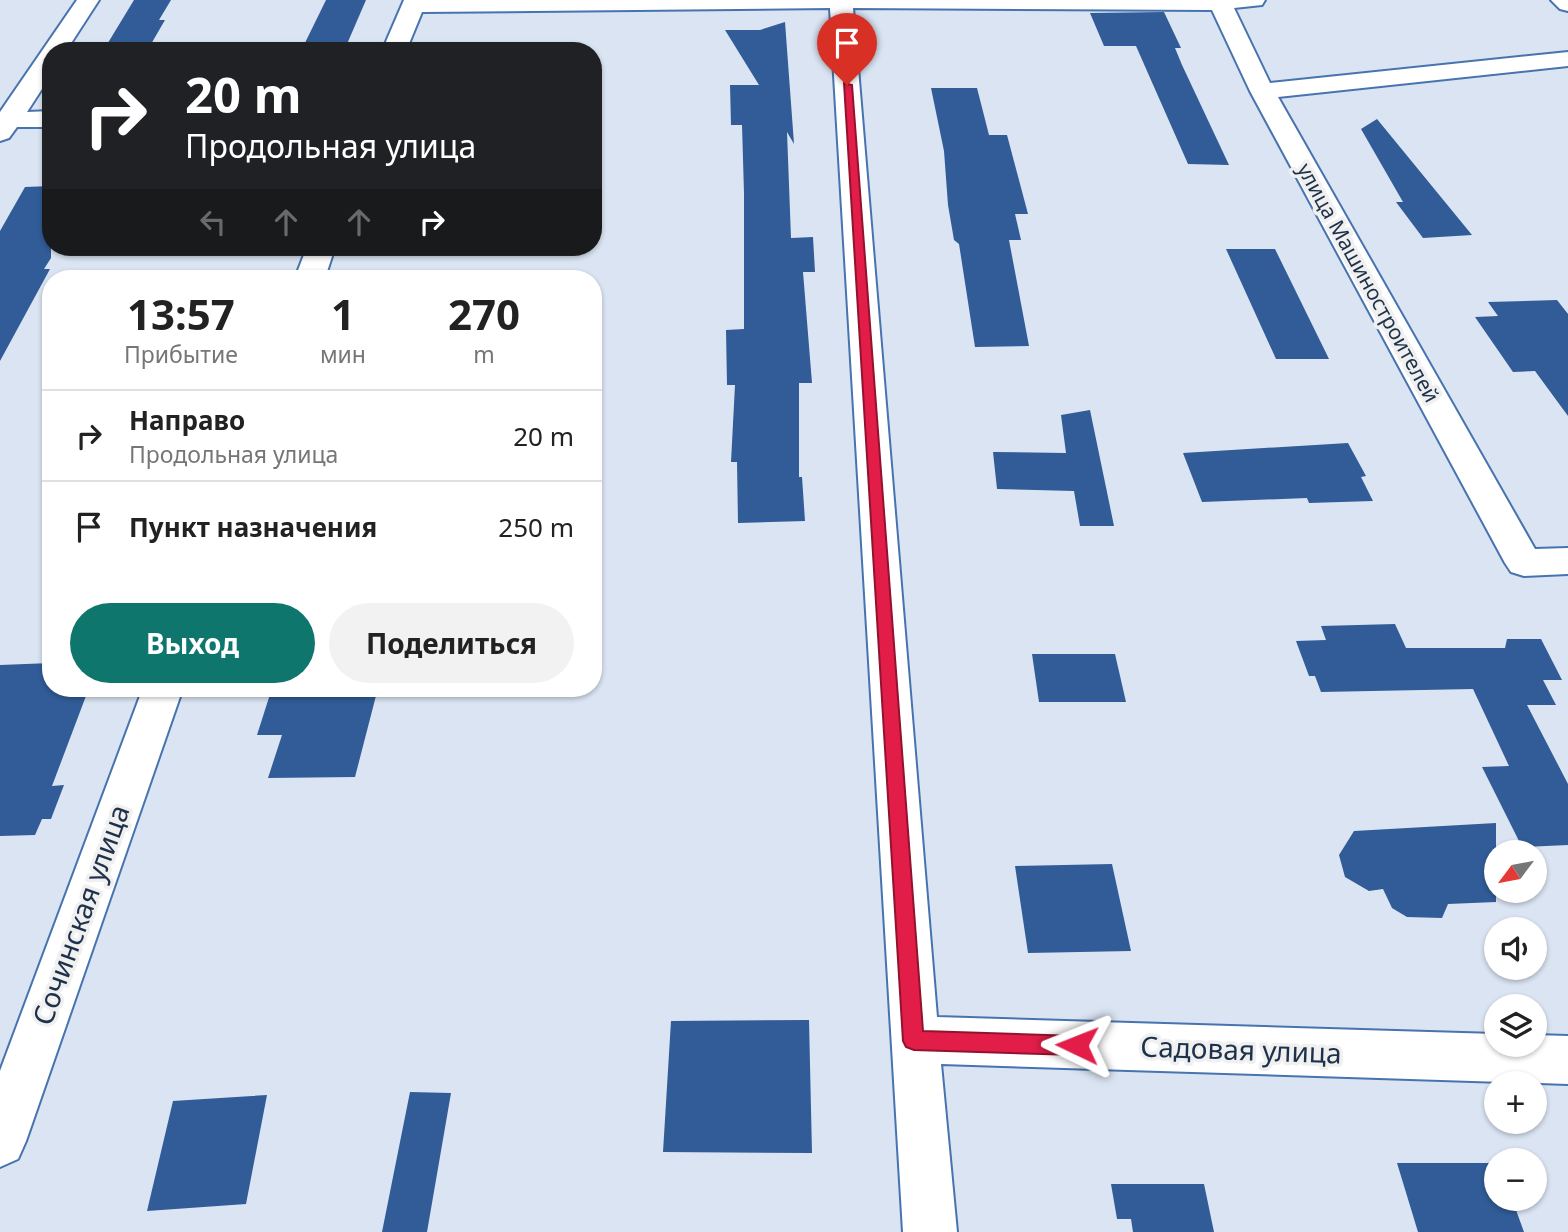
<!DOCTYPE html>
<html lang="ru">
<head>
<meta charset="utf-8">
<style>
	:root { --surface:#fff; --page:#f2f2f2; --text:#222; --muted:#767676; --line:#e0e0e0; --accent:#0f766e }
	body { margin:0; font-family:"Noto Sans",sans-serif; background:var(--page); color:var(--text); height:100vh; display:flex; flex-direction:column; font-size:26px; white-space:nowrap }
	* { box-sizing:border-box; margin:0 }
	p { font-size:23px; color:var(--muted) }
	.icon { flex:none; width:38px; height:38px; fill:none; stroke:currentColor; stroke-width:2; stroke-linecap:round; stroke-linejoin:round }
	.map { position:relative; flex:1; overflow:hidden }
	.sheet { position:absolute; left:42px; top:270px; width:560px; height:427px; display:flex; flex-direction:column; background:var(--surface); border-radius:28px; box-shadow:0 2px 5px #0004 }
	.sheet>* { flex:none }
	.top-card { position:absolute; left:42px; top:42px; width:560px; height:214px; border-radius:28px; box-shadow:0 2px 5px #0004; background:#202124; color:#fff; overflow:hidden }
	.needle { width:46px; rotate:238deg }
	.fabs { position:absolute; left:1484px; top:840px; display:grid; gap:14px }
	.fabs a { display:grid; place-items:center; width:63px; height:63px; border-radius:50%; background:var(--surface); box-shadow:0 2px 5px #0004; font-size:35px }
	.pin { position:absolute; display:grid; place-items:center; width:60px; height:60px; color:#fff; margin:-72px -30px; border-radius:50% 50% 50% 0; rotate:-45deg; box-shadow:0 0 7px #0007 }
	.pin .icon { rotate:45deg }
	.me { position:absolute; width:77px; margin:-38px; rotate:272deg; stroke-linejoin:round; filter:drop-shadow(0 0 5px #0008) }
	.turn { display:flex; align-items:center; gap:24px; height:147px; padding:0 28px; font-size:32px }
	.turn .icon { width:91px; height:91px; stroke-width:2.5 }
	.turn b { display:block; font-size:49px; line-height:60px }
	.lanes { display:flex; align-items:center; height:66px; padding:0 28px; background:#0003; justify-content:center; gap:35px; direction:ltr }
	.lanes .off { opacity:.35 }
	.eta { display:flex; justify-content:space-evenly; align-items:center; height:119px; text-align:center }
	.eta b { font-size:42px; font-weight:700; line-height:49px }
	.primary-button { display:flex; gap:14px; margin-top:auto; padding:14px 28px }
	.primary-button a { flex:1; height:80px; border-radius:42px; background:var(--accent); color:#fff; font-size:28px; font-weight:700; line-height:80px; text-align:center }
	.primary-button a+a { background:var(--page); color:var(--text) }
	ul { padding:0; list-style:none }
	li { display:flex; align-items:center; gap:21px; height:91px; padding:0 28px; border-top:2px solid var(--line) }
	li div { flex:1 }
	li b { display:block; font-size:26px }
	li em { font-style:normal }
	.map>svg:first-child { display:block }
	.building { fill:#315c97 }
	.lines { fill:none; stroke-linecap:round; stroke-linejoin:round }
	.street-casing { stroke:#4773af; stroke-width:4 }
	.street { fill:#fff; fill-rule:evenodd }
	.route { fill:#e11d48; stroke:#92132f; stroke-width:2 }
	.labels { text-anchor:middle; stroke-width:7; stroke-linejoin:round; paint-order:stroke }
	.far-street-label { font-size:21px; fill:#1e314b; stroke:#f0f0f0 }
	.near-street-label { font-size:28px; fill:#1e314b; stroke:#f0f0f0 }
</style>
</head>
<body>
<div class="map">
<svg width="1568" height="1232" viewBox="0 0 1568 1232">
	<rect width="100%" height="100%" fill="#dae4f2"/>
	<path class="building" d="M134,0H171L159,20H165L147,51H103Z
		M326,0H366L344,51H301Z
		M1164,12L1181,48H1175L1182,65L1229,165L1188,164L1136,46H1104L1090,13Z
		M785,22L794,144L787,132L791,238L813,237L815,272H803L812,383H799V477H802L805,521L738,523L737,462H731L735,385H727L726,330L744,329V193L742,125H731L730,85H759L725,30H760Z
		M931,88H977L989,135H1007L1028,214H1015L1021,240H1009L1029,346L975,347L959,244L954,240L948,205L944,151Z
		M1377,119L1472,235L1423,238L1396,202H1403L1361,129Z
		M51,186V258L44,269H50L0,361V231L25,187Z
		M1226,249H1275L1329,359H1276Z
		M1557,300L1568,314V416L1535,371L1513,372L1475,317L1498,316L1488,302Z
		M1090,410L1114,526H1080L1074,491L997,489L993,452L1066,453L1061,415Z
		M1348,443L1366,476L1361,477L1373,501L1309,503L1307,498L1202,502L1183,453Z
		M1395,624L1406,648H1505L1507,639H1541L1562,680H1543L1556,705H1527L1568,784V845L1522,847L1482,767L1509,766L1473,689L1321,692L1315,676H1309L1296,641L1326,640L1321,626Z
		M1032,654H1115L1126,702H1039Z
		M51,663V688H89L52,786L64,785L51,819H42L35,835L0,836V665Z
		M272,688H378L355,777L268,778L282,735H257Z
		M1496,823V902L1448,904L1442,918L1407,917L1392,908L1383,889L1369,891L1345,877L1339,855L1354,831Z
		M1112,864L1131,951L1028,953L1015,866Z
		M809,1020L812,1153L663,1152L671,1021Z
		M410,1092L451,1093L427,1232H382Z
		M267,1095L246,1204L147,1211L173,1101Z
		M1397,1163H1496V1199H1512L1524,1232H1418Z
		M1111,1184H1204L1214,1232H1133L1131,1219H1117Z"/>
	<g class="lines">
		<g class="street-casing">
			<path id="street" d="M77,0H99L66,51H51V75L27,112L51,111V127H17L9,138L0,141V112Z
				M404,0H1265L1262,5L1234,8L1270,83L1568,52V66L1278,97L1535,549L1568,548V574L1524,576L1511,572L1505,563L1250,91L1212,10L853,8L937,1017L1496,1034V1045H1535V1035L1568,1036V1084L941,1064L957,1232H903L830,8L422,12L406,51H382Z
				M1551,0H1568V11L1560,9Z
				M307,247H335L325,278H295Z
				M143,688H183L26,1141L18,1159L0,1167V1071Z"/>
		</g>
		<use href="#street" class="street"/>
	</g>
	<path class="route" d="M844,83L852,85L923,1031L1077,1036L1084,1038L1087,1045L1084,1052L1077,1055L914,1050L906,1047L903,1041Z"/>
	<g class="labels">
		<g class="far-street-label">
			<text transform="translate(1368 283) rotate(61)" y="7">улица Машиностроителей</text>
		</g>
		<g class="near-street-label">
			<text transform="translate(81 915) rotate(-70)" y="10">Сочинская улица</text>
			<text transform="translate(1241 1050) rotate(2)" y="10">Садовая улица</text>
		</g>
	</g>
</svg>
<div class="fabs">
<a><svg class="needle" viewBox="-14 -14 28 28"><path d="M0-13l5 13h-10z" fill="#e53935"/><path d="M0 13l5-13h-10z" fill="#767676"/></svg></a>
<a><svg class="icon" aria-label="sound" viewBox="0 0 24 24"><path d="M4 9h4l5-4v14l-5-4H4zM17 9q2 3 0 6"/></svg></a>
<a><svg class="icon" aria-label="layers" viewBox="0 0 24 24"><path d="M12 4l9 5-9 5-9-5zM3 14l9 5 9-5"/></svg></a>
<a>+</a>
<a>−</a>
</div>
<div class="pin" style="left:847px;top:85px;background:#d93025"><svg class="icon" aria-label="arrive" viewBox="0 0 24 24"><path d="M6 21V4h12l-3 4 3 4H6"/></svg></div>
<svg class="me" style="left:1077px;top:1045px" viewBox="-20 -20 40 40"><path d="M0-17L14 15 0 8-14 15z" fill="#e11d48" stroke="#fff" stroke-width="4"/></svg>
<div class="top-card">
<div class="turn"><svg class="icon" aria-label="right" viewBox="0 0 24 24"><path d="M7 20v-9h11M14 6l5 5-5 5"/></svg><div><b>20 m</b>Продольная улица</div></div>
<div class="lanes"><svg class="icon off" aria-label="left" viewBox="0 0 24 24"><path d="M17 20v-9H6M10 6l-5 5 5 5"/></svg><svg class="icon off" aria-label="ahead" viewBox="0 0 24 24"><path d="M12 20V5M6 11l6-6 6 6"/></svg><svg class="icon off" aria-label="ahead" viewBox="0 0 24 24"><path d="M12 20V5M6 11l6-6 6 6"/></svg><svg class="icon" aria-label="right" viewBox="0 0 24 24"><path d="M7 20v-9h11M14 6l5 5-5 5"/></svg></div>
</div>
<section class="sheet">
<div class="eta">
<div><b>13:57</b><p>Прибытие</p></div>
<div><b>1</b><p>мин</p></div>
<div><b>270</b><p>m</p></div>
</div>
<ul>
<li><svg class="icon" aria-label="right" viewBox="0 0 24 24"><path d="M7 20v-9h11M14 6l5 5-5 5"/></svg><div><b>Направо</b><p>Продольная улица</p></div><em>20 m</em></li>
<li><svg class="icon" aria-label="arrive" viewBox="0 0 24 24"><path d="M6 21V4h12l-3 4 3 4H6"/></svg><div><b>Пункт назначения</b></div><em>250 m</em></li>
</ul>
<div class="primary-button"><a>Выход</a><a>Поделиться</a></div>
</section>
</div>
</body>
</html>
